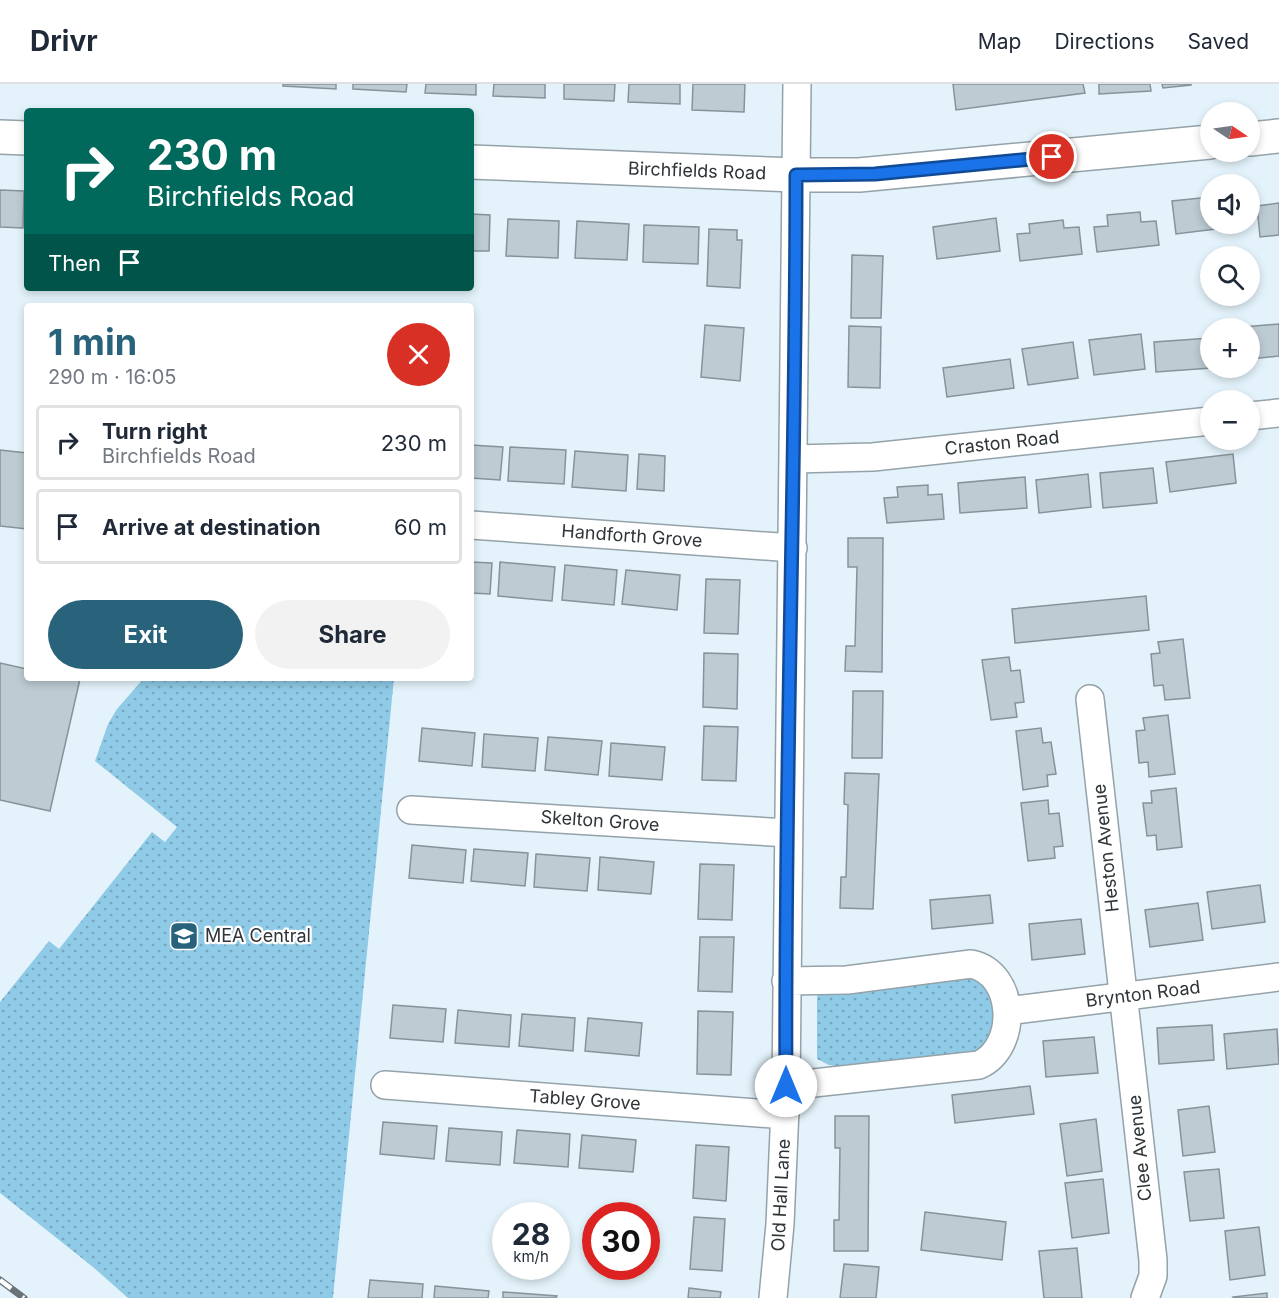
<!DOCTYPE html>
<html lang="en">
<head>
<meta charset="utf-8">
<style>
	:root { --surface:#fff; --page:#f2f2f3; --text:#1f2937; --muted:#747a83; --line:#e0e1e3; --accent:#29627b }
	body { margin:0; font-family:Inter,sans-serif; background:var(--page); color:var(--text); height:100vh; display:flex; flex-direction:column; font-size:22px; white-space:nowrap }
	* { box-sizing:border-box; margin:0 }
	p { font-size:20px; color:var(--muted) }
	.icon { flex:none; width:33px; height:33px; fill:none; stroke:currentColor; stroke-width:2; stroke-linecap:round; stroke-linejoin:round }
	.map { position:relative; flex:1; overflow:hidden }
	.sheet { position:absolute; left:24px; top:219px; width:450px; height:378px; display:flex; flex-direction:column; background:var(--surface); border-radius:6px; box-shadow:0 3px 9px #0003 }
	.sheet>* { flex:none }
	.guide { position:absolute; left:24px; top:24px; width:450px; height:183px; border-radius:6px; box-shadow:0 3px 9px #0003; background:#00695c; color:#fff; overflow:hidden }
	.needle { width:39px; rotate:103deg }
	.tools { position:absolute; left:1200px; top:18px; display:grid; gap:12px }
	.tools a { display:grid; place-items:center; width:60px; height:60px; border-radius:50%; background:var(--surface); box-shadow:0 3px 9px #0003; font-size:30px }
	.speed { position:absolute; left:492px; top:1118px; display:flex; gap:12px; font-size:30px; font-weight:700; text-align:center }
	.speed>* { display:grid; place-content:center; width:78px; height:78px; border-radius:50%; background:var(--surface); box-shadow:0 3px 9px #0003; line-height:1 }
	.speed small { font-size:15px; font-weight:400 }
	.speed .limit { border:9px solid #d22; background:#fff; color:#111 }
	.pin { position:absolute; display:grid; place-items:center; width:51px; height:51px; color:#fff; margin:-26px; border:3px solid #fff; border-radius:50%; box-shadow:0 2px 6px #0007 }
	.me { position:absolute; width:66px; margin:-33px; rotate:0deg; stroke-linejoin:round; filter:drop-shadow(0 0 4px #0008) }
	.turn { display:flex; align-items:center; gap:21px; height:126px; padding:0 24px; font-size:27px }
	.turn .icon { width:78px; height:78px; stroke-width:2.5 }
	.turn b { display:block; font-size:42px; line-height:51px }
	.then { display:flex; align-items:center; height:57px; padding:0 24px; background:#0003; gap:12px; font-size:22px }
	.round { display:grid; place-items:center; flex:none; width:63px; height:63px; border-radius:32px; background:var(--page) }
	.headline { display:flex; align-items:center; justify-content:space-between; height:102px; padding:0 24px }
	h1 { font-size:36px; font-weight:700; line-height:45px; color:var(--accent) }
	.cta { display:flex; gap:12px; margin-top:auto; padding:12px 24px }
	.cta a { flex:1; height:69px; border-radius:36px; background:var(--accent); color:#fff; font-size:24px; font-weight:700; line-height:69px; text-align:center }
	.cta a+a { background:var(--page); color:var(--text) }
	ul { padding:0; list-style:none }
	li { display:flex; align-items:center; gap:18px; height:75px; margin:0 12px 9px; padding:0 12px; border:3px solid var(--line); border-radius:6px }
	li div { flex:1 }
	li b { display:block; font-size:22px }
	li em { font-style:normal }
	header { display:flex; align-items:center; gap:36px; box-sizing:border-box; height:84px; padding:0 30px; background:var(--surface); border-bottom:2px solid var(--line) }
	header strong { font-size:28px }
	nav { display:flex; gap:33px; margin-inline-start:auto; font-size:21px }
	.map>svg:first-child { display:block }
	.park { fill:url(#park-dots) }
	.building { fill:#bdcbd3; stroke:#85939a; stroke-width:1.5 }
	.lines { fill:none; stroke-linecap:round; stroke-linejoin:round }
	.street-casing { stroke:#94a2a9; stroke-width:30 }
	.highway-casing { stroke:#94a2a9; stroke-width:36 }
	.street { stroke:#fff; stroke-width:27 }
	.highway { stroke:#fff; stroke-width:33 }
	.rail-casing { stroke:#6a7377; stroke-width:7 }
	.rail { stroke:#fff; stroke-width:4.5; stroke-dasharray:14; stroke-linecap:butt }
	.route-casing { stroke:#114b97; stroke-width:15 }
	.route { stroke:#1a73e8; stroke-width:10 }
	.labels { text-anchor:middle; stroke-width:4.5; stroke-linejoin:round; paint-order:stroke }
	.street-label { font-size:18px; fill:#2e3437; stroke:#fff }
	.poi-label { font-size:18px; fill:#2e3437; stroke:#fff; text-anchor:start }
</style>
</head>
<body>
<header>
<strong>Drivr</strong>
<nav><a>Map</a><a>Directions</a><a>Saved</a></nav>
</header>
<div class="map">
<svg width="1279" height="1214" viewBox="0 0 1279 1214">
	<defs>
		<pattern id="park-dots" width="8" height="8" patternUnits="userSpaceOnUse" patternTransform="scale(1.5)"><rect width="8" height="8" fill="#8fcae7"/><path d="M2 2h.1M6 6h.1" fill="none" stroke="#75a5bc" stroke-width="1.8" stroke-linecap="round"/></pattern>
	</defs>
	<rect width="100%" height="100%" fill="#e4f3fb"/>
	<path class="park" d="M144,594H394L333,1214H128L93,1183L0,1109V918L49,857L59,865L152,748L165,758L177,743L95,677L108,640L117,625Z
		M973,888L990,901L997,946L981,967L845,983L829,981L817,975V912L824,907Z"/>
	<path class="building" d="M283,0H336V5L283,2Z
		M353,0H407L406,8L353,5Z
		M426,0H476V11L425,9Z
		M494,0H545V14L493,12Z
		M564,0H615L614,17L564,15Z
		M629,0H680V20L628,18Z
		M693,0H745L744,28L692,26Z
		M953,0H1083L1085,9L956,26Z
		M1099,0H1150L1151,7L1099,10Z
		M1162,0H1191V1L1163,4Z
		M0,106L24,107L23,144L0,143Z
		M1210,113V140H1240V142L1176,150L1172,117Z
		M1279,119V151L1260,153L1257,122Z
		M1140,128L1141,138L1156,137L1159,161L1097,168L1094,143L1108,142L1107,131Z
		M471,130L490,131L489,167H471Z
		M996,134L1000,167L937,175L933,143Z
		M508,135L559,137L558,174L506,172Z
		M1063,136L1064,144L1079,143L1082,170L1020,177L1017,150L1030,149L1029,140Z
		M577,137L629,140L627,176L575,174Z
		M644,141L699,143L698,180L643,178Z
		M709,145L737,146V156H742L740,204L707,202Z
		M852,171L883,172L881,234H851Z
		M1279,240V272L1250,275V244H1243V243Z
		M705,241L744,244L740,297L701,293Z
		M849,242L881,243L880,304L848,303Z
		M1141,250L1145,285L1094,291L1089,256Z
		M1210,254L1211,284L1156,288L1154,258Z
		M1073,258L1078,294L1028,301L1022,265Z
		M1010,275L1014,304L947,313L943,284Z
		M471,361L503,363L500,396L471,394Z
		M510,363L566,366L564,400L508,397Z
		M0,366L27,369V445L0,442Z
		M575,367L628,371L626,407L572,403Z
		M639,370L665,372L664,407L637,405Z
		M1233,370L1236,399L1170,408L1166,378Z
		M1153,384L1157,419L1103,424L1100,389Z
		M1088,390L1091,423L1039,429L1036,396Z
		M1025,393L1027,424L960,429L958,399Z
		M928,401V411L942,410L944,435L887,439L884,414L898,413L897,403Z
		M848,454H883L882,588L845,587L846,562H855L857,483H848Z
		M471,478L492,479L490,510L471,509Z
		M500,478L555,483L552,517L498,512Z
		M565,481L617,486L614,521L562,516Z
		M626,486L680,491L677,526L622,520Z
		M706,495L740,496L738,550L704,549Z
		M1146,512L1149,546L1015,559L1012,525Z
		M1183,555L1190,614L1165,616L1163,601L1154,602L1151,570L1160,569L1158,558Z
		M704,569L738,570L737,625L703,623Z
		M1009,573L1011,587L1020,586L1024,618L1015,619L1017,633L991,636L982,576Z
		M0,579L27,585V594L80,595L50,727L0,716Z
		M853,607H883L882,674H852Z
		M1168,631L1175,690L1149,693L1148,678L1139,679L1136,647L1145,646L1143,634Z
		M704,642L738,643L736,697L702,696Z
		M422,644L475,649L472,682L419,677Z
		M1041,644L1043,659L1051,658L1056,690L1047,691L1048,702L1023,706L1016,647Z
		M484,650L538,654L535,687L482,683Z
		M548,653L602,657L598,691L545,686Z
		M611,659L665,663L662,696L609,692Z
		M845,689L879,690L873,825L840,824L841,793H846L848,721L844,720Z
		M1176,704L1182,763L1157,766L1156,751L1147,752L1143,719H1152L1151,707Z
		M1048,716L1049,730L1059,729L1063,762L1054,763L1055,774L1028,777L1021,719Z
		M412,761L466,766L463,799L409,794Z
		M474,765L528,769L525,802L471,797Z
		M536,770L590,774L587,807L534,803Z
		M600,773L654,778L651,810L598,806Z
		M700,780L734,781L732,836L698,835Z
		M1260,801L1265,838L1212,845L1207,808Z
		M990,811L993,839L932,845L930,816Z
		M1198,819L1203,856L1150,863L1145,826Z
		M1081,835L1085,870L1032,876L1029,840Z
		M700,853H734L732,908L698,907Z
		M393,921L446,925L443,958L390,954Z
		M458,926L511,931L509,963L455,959Z
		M698,927L733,928L731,991L697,990Z
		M522,930L575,934L573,967L519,962Z
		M588,934L642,939L639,972L585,967Z
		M1212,941L1214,976L1159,980L1157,944Z
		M1277,945L1279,980L1227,985L1224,950Z
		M1094,953L1098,989L1046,993L1043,957Z
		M1030,1002L1034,1030L955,1039L952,1011Z
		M1209,1022L1215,1068L1183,1072L1178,1026Z
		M835,1032H869L868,1167H834V1136H839L840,1064H835Z
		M1096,1035L1102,1087L1067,1092L1060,1040Z
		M383,1038L437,1042L434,1075L380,1070Z
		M449,1044L502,1048L500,1081L446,1077Z
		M517,1046L570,1050L568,1083L514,1079Z
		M582,1051L636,1056L633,1088L579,1084Z
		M696,1061L729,1063L726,1117L693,1114Z
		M1219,1085L1224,1134L1190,1137L1184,1088Z
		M1103,1095L1109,1149L1072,1154L1065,1099Z
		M925,1128L1006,1138L1002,1176L921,1166Z
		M694,1133L725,1135L722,1187L690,1185Z
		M1259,1143L1265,1191L1230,1196L1225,1147Z
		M1077,1164L1082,1214H1044L1039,1167Z
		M844,1180L879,1183L876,1214H840Z
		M370,1196L423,1200L422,1214H368Z
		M435,1202L489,1207L488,1214H434Z
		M689,1204L721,1208L720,1214H688Z
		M503,1208L557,1212L556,1214H503Z
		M1267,1209V1214H1234L1233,1213Z"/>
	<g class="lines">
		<g class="street-casing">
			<path id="street" d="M1250,332L1279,329
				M794,375L873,373L1210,337
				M471,441L793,464
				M1090,615L1153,1176V1192L1145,1214
				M411,726L788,749
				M786,897L847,896L971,880C1016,889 1019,963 979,981L786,1002
				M1007,927L1279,893
				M385,1001L785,1031
				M773,1214L780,1140L786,1002L797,0"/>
		</g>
		<g class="highway-casing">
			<path id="highway" d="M0,53L27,54
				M1250,55L1279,52
				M471,78L796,91H859L1210,58"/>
		</g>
		<use href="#street" class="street"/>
		<use href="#highway" class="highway"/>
		<g class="rail-casing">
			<path id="rail" d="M0,1196L24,1214"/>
		</g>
		<use href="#rail" class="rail"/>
	</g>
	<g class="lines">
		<g class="route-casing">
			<path id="route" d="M786,1002C784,698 796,394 796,91L875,90L1052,73"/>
		</g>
		<use href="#route" class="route"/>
	</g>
	<defs>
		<g id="school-square" transform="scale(1.5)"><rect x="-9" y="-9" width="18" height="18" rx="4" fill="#29627b" stroke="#fff"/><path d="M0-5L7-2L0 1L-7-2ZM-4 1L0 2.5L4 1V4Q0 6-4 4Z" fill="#fff"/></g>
	</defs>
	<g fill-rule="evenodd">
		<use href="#school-square" x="184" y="852"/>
	</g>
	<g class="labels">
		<g class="street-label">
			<text transform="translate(697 87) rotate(2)" y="6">Birchfields Road</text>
			<text transform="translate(1002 359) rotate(-6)" y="6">Craston Road</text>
			<text transform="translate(632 452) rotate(4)" y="6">Handforth Grove</text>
			<text transform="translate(600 737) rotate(4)" y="6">Skelton Grove</text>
			<text transform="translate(1106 764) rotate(-96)" y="6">Heston Avenue</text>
			<text transform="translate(1143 910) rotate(-7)" y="6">Brynton Road</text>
			<text transform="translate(585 1016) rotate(4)" y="6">Tabley Grove</text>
			<text transform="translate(1140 1064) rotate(-96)" y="6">Clee Avenue</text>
			<text transform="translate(781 1111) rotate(-87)" y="6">Old Hall Lane</text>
		</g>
		<g class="poi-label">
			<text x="205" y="858">MEA Central</text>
		</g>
	</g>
</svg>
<div class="tools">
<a><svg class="needle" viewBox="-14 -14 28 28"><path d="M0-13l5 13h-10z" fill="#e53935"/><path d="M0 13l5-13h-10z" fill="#747a83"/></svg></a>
<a><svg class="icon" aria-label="sound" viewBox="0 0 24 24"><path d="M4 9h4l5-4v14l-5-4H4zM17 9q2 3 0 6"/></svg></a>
<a><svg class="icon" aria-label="search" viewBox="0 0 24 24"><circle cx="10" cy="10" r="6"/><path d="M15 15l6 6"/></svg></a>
<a>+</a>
<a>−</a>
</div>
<div class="speed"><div>28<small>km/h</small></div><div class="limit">30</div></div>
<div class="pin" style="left:1052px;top:73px;background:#d93025"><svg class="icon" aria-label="arrive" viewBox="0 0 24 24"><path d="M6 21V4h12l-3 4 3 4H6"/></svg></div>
<svg class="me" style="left:786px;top:1002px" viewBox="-20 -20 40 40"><circle r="19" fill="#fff"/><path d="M0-13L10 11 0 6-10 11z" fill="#1a73e8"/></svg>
<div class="guide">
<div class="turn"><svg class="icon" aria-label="right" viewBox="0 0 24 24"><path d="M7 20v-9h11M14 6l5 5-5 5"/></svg><div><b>230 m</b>Birchfields Road</div></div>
<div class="then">Then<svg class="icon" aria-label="arrive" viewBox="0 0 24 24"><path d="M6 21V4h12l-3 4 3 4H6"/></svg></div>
</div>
<section class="sheet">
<div class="headline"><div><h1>1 min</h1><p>290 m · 16:05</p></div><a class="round" style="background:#d93025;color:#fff"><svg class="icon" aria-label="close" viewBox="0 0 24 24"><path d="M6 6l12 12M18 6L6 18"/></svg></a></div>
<ul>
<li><svg class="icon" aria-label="right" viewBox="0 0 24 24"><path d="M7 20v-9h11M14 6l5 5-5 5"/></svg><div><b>Turn right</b><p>Birchfields Road</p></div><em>230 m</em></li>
<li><svg class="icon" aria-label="arrive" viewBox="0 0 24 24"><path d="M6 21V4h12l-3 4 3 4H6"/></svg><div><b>Arrive at destination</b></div><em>60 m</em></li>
</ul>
<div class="cta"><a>Exit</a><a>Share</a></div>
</section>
</div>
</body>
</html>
